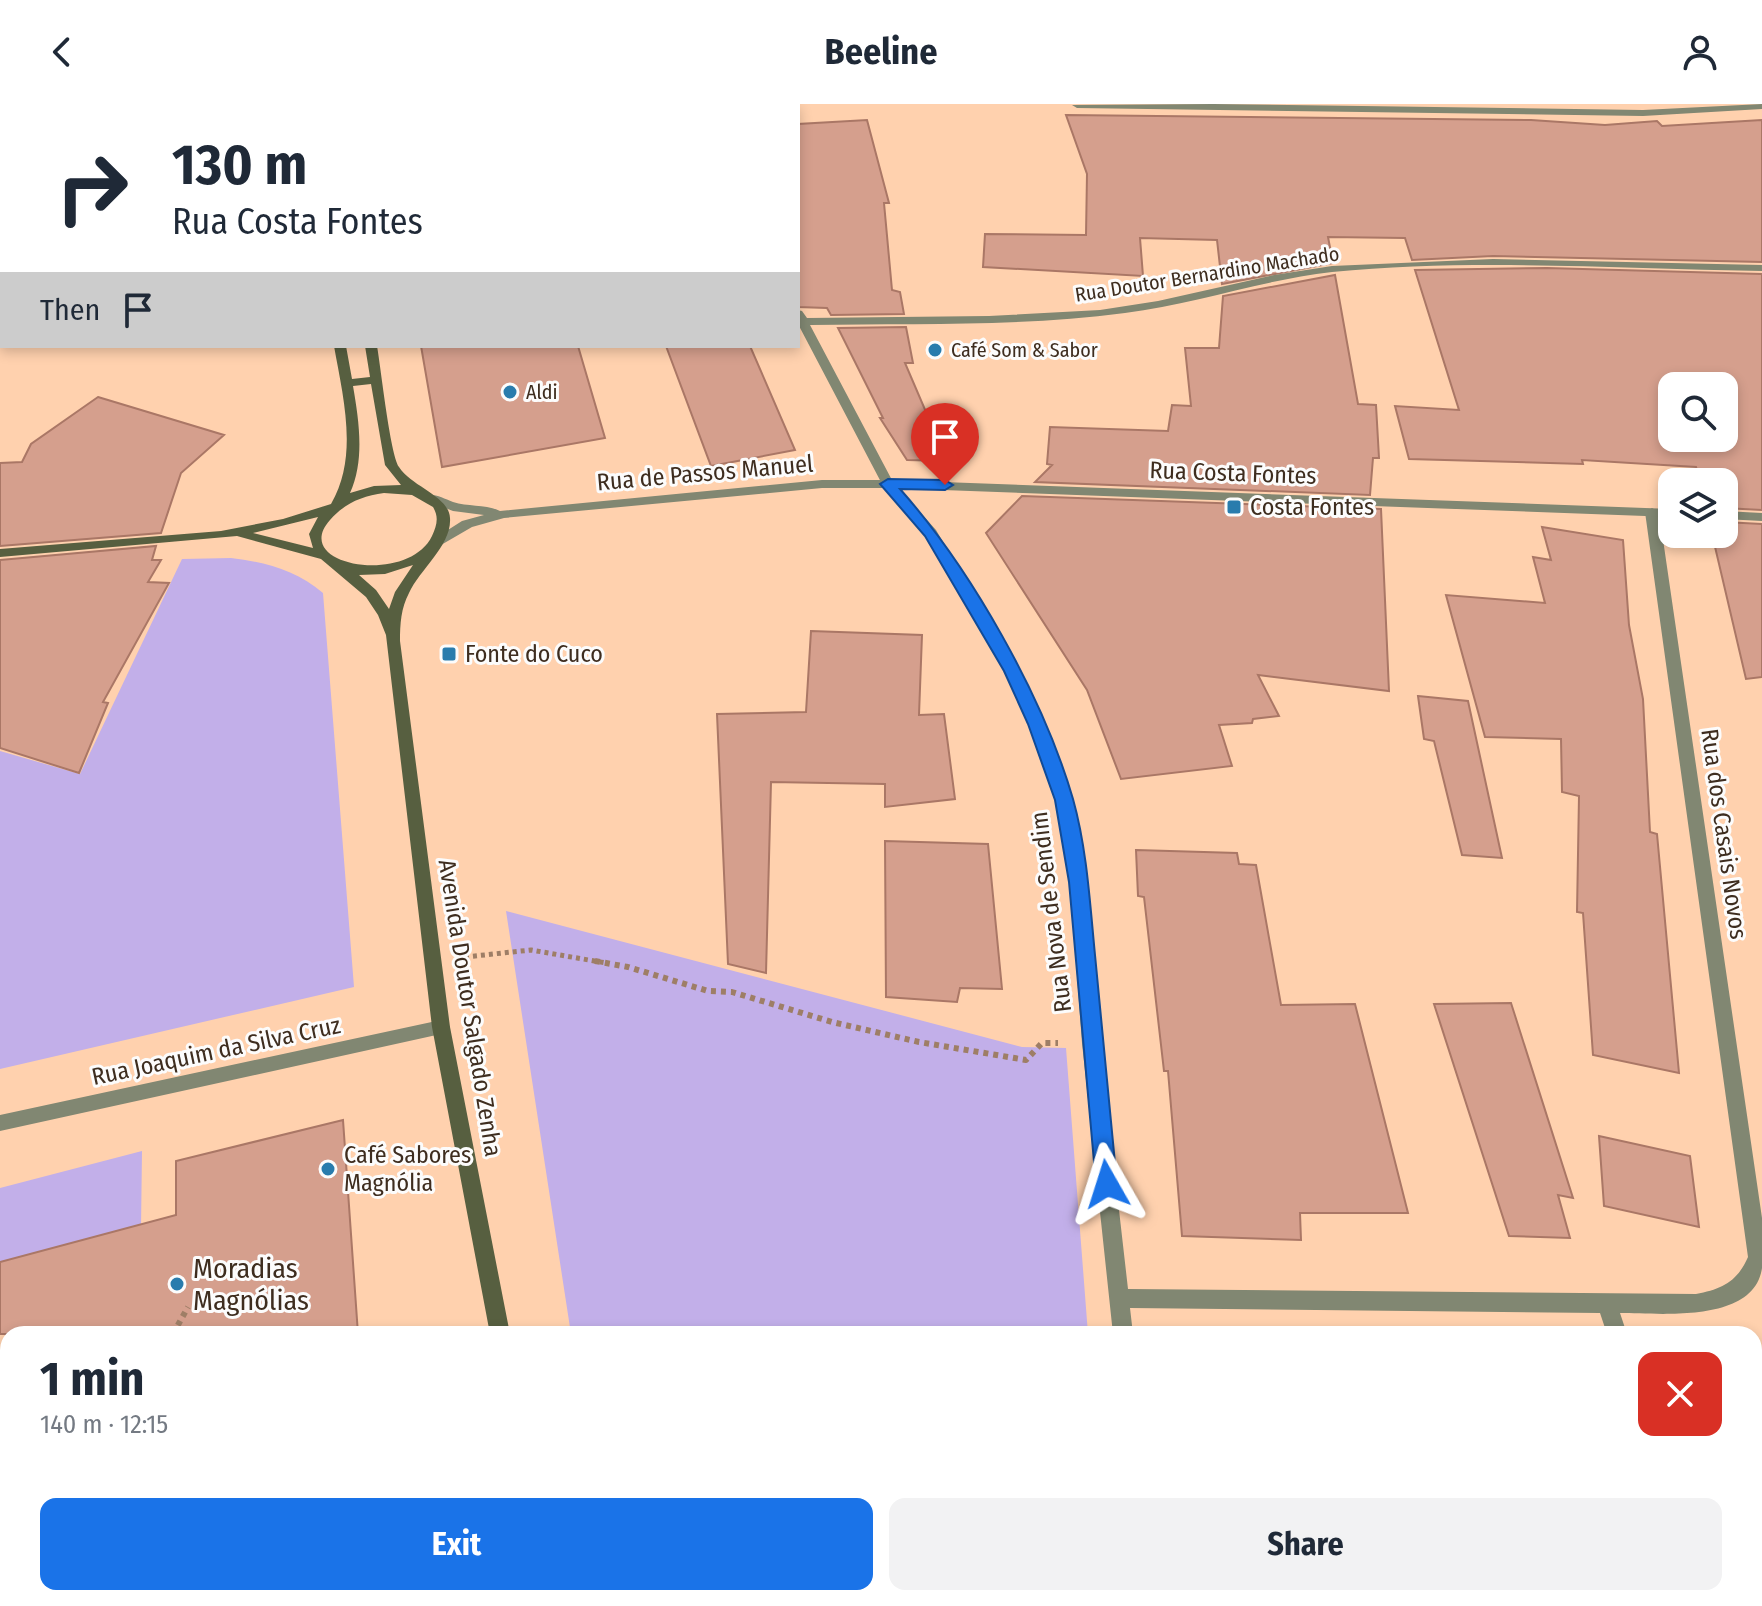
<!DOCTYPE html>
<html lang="en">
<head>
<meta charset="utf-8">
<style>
	:root { --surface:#fff; --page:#f2f2f3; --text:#1f2937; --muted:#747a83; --accent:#1a73e8 }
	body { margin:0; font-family:"Fira Sans Condensed",sans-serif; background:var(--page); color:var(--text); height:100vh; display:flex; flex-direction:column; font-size:30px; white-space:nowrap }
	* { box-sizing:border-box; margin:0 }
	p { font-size:26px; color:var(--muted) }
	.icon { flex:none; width:44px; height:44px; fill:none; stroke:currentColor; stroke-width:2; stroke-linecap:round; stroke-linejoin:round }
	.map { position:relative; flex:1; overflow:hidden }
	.details { position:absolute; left:0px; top:1222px; width:1762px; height:280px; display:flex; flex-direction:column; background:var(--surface); border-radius:24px 24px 0 0; box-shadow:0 4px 12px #0003 }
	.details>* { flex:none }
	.hud { position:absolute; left:0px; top:0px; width:800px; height:244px; box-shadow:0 4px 12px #0003; background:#fff; color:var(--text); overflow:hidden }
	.buttons { position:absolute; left:1658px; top:268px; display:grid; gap:16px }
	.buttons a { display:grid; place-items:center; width:80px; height:80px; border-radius:16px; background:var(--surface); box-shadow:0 4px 12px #0003; font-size:40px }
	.pin { position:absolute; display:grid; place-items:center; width:68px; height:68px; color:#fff; margin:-82px -34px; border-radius:50% 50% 50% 0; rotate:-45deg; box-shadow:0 0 8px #0007 }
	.pin .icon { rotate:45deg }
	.me { position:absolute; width:88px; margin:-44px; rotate:354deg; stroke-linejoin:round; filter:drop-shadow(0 0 6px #0008) }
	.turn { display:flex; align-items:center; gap:28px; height:168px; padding:0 40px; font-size:36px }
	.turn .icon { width:104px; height:104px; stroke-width:2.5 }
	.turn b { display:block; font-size:56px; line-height:68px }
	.then { display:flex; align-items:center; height:76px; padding:0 40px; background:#0003; gap:16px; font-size:30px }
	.round { display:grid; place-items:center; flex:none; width:84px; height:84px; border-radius:16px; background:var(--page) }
	.head { display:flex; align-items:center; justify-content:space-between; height:136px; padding:0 40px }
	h1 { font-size:48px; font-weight:700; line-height:60px }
	.action { display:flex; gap:16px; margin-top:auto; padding:16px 40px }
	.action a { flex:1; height:92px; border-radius:16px; background:var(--accent); color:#fff; font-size:32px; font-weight:700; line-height:92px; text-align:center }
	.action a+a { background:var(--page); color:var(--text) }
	header { display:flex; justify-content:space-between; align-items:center; height:104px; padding:0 40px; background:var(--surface); font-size:36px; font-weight:700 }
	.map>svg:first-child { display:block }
	.green { fill:#c2afe9 }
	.building { fill:#d59f8d; stroke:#a76; stroke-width:2; fill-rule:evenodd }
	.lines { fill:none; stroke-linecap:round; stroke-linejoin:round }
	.path-far1 { stroke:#9e7e66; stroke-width:5; stroke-dasharray:4 4; stroke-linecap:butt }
	.path { stroke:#9e7e66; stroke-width:6; stroke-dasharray:5 5; stroke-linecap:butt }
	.service { fill:#818772; fill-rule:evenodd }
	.minor { fill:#818772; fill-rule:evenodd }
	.tertiary { fill:#818772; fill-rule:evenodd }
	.secondary { fill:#575f40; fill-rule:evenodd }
	.route { fill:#1a73e8; stroke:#114b97; stroke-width:2 }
	.poi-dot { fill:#297cad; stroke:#fcfcfc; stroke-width:3 }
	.labels { text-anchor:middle; stroke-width:6; stroke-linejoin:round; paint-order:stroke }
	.far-street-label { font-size:20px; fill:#3e2d1f; stroke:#fcfcfc }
	.far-poi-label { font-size:20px; fill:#3e2d1f; stroke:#fcfcfc; text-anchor:start }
	.street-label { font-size:24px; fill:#3e2d1f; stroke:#fcfcfc }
	.poi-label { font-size:24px; fill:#3e2d1f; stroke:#fcfcfc; text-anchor:start }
	.near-poi-label { font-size:28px; fill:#3e2d1f; stroke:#fcfcfc; text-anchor:start }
</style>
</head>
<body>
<header><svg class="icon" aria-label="back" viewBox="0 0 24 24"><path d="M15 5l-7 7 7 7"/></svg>Beeline<svg class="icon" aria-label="person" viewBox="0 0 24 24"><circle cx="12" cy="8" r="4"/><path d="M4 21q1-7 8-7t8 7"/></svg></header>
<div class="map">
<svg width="1762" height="1502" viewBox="0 0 1762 1502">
	<rect width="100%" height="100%" fill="#ffd1ae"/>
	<path class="green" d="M231,454C265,458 296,466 323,489L354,883L0,965V647L80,670L182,455Z
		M506,807L1022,943L1066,944L1088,1230H571Z
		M142,1047L141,1124L0,1158V1084Z
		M8,1356V1494H136V1502H0V1358Z
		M646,1494H1109V1502H652Z"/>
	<path class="building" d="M1066,11L1531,16L1605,21L1657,17L1662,22L1762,16V158L1493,152L1412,156L1405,134L1328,133L1333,159L1222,180L1217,136L1140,134L1143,172L983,163L985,130L1086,131L1087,70Z
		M867,16L889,99H884L892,186L900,188L904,210L831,211L827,204L798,203V20Z
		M1547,164L1762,170V406L1724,404V378H1700L1696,363L1582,356L1583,360L1409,355L1395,302L1459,306L1415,166ZM1672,282H1724V334H1672Z
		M1335,171L1358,300L1376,301L1379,354H1373L1370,391L1035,378L1052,361L1047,360L1050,323L1168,327L1172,301L1191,302L1185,244H1219L1223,192Z
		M906,223L913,259H905L947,357L907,356L880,314H883L838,224Z
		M421,242H578L605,334L442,363Z
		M666,242H750L795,346L711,362Z
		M98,293L224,331L181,369L161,429L0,442V359L22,358L31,340Z
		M1022,392L1381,405L1389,587L1258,571L1279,612L1253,615L1252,619L1219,621L1232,662L1121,675L1087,586L986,429Z
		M1724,418L1762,420V573L1746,575L1712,430H1724Z
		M1542,423L1623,436L1629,521L1643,595L1650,728L1657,730L1679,969L1593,951L1583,809L1577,808L1579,692L1562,688L1561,635L1485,633L1446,491L1545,499L1533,453L1551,456Z
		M156,442L152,456H161L148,478L169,479L103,598L108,599L79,669L0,644V456Z
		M811,527L922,531L919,611L944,610L955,695L885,703V680L771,678L766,869L728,860L717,610L806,608Z
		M1418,592L1468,597L1502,754L1462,751L1434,637L1424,635Z
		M885,737L988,740L1002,885L960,884L957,898L886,893Z
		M1136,746L1237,749L1239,760L1256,761L1281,901L1355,900L1408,1109H1300L1301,1136L1182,1132L1168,967H1164L1144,793L1138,792Z
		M1511,899L1573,1094L1558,1091L1570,1134L1509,1132L1434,900Z
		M343,1016L358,1230H0V1158L176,1111V1057Z
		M1599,1032L1690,1052L1699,1123L1604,1102Z"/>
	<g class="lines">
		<path class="path-far1" d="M465,853L531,846L606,859"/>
		<path class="path" d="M595,857L628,863L708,887L732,888L832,918L919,938L1026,956L1042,939H1058
			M173,1230L188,1203
			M0,1435L8,1429"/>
		<path class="service" d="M314,0H324L325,2H315Z
			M0,2H2V8H0Z"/>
		<path class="minor" d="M699,0H709V2H699Z
			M1213,0L1643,6L1762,0V5L1643,12L1077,4L1072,1Z
			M1493,155L1762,161V167C1619,165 1475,154 1332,168C1262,176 1195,200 1125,209C1020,223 915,219 810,221L893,378L936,426L1019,567L1044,620L1072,696L1086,778L1100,939L1128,1185L1696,1190C1722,1185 1737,1178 1748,1153L1645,408L1652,404L1659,408L1762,1114C1762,1130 1762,1148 1762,1164C1754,1220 1659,1209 1620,1209L1627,1230H1607L1600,1209L1130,1204L1133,1230H1113L1082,939L1070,778L1056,696L1030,620L1005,567L926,432L882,380L798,220V206L802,207L807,214L989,212L1100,206L1158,197L1274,171L1332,162Z
			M441,916L447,918L450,923L447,928L441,930L0,1027V1011Z
			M1754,1308H1762V1328H1754Z
			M1139,1494H1161L1162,1502H1140Z"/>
		<path class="tertiary" d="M822,376H888L1672,405V413L888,384H822L504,414L472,423L441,441H431L429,438L462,417L484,411L453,407L427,397V391C437,390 444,395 453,398C468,403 486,400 500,407Z
			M1724,407L1762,409V417L1724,415Z"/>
		<path class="secondary" d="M0,33H2V40H0Z
			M0,48H2V55H0Z
			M334,242H346L352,275L370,273L365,242H377C381,264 390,349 399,363C412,383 449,392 450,414C452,441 420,465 409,489C401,504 400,520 400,537L450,923L510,1230H490L432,923L386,531L378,511L366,493L321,455L237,432L0,453V445L221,427L283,415L331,400C359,352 343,293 334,242ZM371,280L385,361L401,381L374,382L350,389C365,356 359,317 353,282ZM384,389L412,391L433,403C439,413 437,421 432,432C408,482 289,462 330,416C345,399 362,392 384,389ZM318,413L309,430L313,444L253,429ZM413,461L395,488L389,505L376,486L359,471L385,470Z
			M542,1494H564L567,1502H545Z"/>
	</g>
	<path class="route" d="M888,375L945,376L953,381L945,386L900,385C971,465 1043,592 1073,695C1087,745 1090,800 1095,851C1102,928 1110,1004 1117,1080L1114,1087L1107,1090L1099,1087L1096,1080L1069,778L1055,696L1028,620L1004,567L925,432L880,380Z"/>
	<g class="poi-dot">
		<circle cx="935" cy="246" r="8"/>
		<circle cx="510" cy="288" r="8"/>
		<rect x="1226" y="395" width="16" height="16" rx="4"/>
		<rect x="441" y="542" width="16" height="16" rx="4"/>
		<circle cx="328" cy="1065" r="8"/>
		<circle cx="177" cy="1180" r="8"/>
	</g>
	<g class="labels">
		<g class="far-street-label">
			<text transform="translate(1207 170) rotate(-9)" y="7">Rua Doutor Bernardino Machado</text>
		</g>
		<g class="far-poi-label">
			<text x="951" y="253">Café Som &amp; Sabor</text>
			<text x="526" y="295">Aldi</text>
		</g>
		<g class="street-label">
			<text transform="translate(705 369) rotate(-5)" y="8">Rua de Passos Manuel</text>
			<text transform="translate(1233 369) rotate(2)" y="8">Rua Costa Fontes</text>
			<text transform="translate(1724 730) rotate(82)" y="8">Rua dos Casais Novos</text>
			<text transform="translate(1051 808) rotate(-97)" y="8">Rua Nova de Sendim</text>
			<text transform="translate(470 904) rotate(81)" y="8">Avenida Doutor Salgado Zenha</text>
			<text transform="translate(216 947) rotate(-12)" y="8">Rua Joaquim da Silva Cruz</text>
		</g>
		<g class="poi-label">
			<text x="1250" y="411">Costa Fontes</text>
			<text x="465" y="558">Fonte do Cuco</text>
			<text x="344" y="1059">Café Sabores<tspan x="344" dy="28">Magnólia</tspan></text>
		</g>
		<g class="near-poi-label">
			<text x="193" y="1174">Moradias<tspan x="193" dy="32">Magnólias</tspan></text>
		</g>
	</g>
</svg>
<div class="buttons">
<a><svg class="icon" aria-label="search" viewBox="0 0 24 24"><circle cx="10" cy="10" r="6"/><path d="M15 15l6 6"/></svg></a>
<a><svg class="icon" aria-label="layers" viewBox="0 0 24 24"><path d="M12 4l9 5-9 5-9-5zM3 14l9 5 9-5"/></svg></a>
</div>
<div class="pin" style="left:945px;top:381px;background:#d93025"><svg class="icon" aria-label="arrive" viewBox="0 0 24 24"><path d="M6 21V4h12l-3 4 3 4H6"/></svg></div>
<svg class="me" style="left:1107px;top:1080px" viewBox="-20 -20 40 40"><path d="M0-17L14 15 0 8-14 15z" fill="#1a73e8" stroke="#fff" stroke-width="4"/></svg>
<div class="hud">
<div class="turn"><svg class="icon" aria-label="right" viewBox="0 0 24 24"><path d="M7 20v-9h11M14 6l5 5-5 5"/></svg><div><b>130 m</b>Rua Costa Fontes</div></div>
<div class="then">Then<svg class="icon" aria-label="arrive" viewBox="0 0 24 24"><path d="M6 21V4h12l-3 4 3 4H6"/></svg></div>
</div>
<section class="details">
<div class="head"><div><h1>1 min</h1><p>140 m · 12:15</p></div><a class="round" style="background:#d93025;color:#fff"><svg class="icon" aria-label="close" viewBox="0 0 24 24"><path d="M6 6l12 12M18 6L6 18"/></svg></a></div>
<div class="action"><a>Exit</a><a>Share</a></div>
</section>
</div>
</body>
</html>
